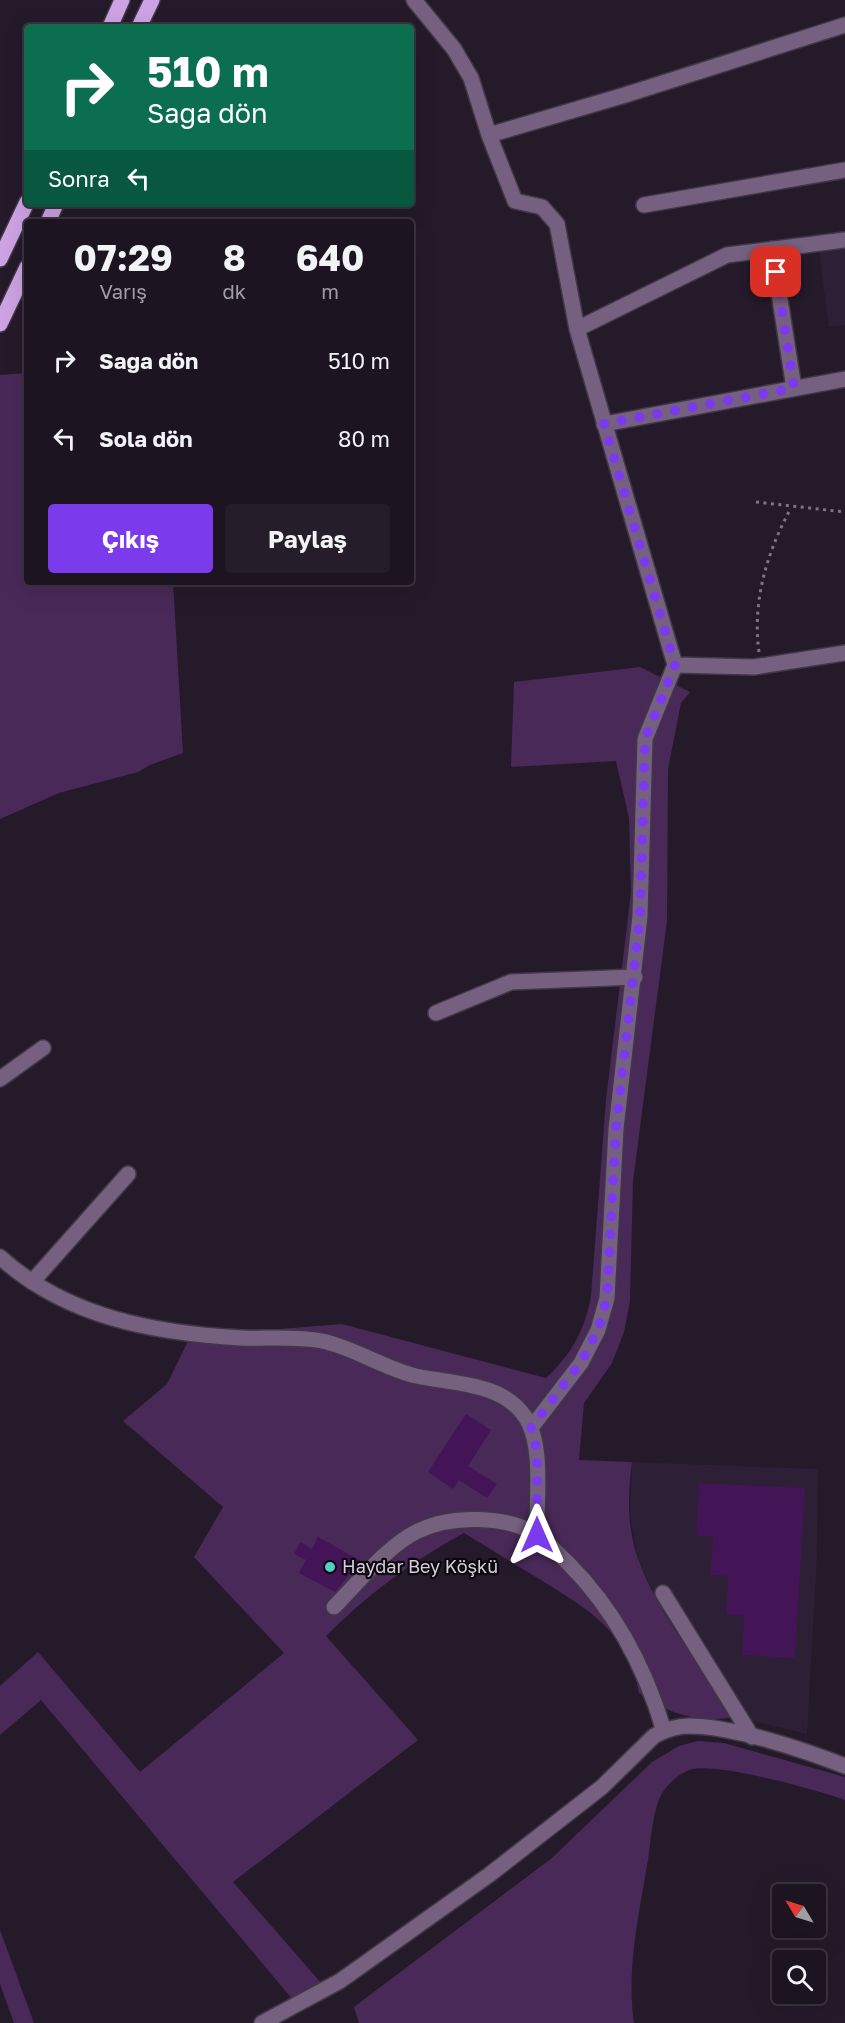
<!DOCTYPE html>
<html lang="tr">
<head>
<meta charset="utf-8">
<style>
	:root { --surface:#1c1420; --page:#251d29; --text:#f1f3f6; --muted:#a09ea5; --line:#3a333e; --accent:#7c3aed }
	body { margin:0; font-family:"Golos Text",sans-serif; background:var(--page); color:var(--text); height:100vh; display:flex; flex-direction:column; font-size:22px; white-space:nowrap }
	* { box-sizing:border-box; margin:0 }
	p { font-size:20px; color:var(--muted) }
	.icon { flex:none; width:33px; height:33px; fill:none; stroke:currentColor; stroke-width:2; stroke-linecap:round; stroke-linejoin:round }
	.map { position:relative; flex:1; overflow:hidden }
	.sheet { position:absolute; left:24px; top:219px; width:390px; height:366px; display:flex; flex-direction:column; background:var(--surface); border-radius:6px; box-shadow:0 6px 24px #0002,0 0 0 2px var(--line) }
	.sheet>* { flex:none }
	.hud { position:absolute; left:24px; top:24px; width:390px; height:183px; border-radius:6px; box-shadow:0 6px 24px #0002,0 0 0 2px var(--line); background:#0b6e4f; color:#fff; overflow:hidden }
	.needle { width:39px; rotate:308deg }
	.tools { position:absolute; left:772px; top:1884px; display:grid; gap:12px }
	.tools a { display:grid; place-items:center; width:54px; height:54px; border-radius:6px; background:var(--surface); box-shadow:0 6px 24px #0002,0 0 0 2px var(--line); font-size:30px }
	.pin { position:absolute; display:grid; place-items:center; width:51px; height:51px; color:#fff; margin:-26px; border-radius:12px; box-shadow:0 3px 9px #0006 }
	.me { position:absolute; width:66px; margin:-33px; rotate:0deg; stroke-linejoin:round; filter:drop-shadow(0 0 4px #0008) }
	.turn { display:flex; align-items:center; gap:21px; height:126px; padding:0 24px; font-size:27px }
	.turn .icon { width:78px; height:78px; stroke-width:2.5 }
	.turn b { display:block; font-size:42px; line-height:51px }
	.then { display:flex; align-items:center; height:57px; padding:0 24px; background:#0003; gap:12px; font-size:22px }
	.eta { display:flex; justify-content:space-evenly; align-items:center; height:102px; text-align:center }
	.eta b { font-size:36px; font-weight:700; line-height:42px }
	.cta { display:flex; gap:12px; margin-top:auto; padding:12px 24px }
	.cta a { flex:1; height:69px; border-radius:6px; background:var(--accent); color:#fff; font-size:24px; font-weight:700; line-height:69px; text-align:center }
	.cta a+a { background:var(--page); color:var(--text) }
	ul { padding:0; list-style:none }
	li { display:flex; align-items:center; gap:18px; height:78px; padding:0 24px }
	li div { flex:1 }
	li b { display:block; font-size:22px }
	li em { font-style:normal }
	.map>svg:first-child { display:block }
	.built { fill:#2d1f35 }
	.green { fill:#492958 }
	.building { fill:#431456 }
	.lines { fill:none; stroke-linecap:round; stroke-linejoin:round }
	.minor-casing { stroke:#413746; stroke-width:18 }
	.major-casing { stroke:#413746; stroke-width:18 }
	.path { stroke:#7e7583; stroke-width:3; stroke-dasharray:3 4.5; stroke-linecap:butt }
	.minor { stroke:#75617f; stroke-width:15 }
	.major { stroke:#cda3e3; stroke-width:15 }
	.route { stroke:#7c3aed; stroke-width:10; stroke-dasharray:0 18 }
	.poi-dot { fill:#54cdc7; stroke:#0b070e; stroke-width:2 }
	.labels { text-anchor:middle; stroke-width:4.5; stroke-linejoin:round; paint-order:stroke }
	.poi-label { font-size:18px; fill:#d6cfda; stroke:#0b070e; text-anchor:start }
</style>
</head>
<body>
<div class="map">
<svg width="845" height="2023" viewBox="0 0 845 2023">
	<rect width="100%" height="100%" fill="#251a2a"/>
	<path class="built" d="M845,247V325L829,327L819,251Z
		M632,1462L818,1469L817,1553L807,1734L736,1717L688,1647L655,1596L639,1562L630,1516Z"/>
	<path class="green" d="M27,373V582H173L183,753L150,765L138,772L59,793L0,819V375Z
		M640,667L690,692L681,703L668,769L667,921L633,1181L630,1301L624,1332L612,1363L584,1403L579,1460L632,1462C628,1491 627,1521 635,1549C649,1601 704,1672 736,1717C700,1723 669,1715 639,1693C629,1632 588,1609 539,1579C514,1564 489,1548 464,1533C412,1561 367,1595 326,1636L418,1740L233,1882L322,1984L294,2001L41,1700L0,1735V1686L38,1652L140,1772L284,1653L194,1557L223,1507L123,1421L167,1384L195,1327L267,1330L342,1324L546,1378C571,1355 585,1330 591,1296L606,1100L631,892L629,818L616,761L511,767L514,682Z
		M698,1741L724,1743L845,1777V1800C817,1790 714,1761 689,1770C677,1775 666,1785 660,1797C652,1816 651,1840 648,1860C639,1915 626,1968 634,2023H359L354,2007L552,1858L652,1762L679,1746Z
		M0,1930L34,2023H14L0,1984Z"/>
	<path class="building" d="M466,1414L491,1430L468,1466L497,1484L487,1498L459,1480L453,1489L428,1472Z
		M699,1483L805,1488L795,1658L742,1655L744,1616L726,1614L728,1576L710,1575L713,1537L696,1536Z
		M318,1537L361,1561L335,1592L299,1573L306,1560L294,1554L300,1542L312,1549Z"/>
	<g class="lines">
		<g class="minor-casing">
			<path id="minor" d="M414,0L454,49L471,78L489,135L515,201L542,207L557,224L577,329L675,665L645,739L640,916L616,1129L607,1298L598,1330L581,1363L531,1428
				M489,135L625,95L845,25
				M644,205L845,170
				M772,249L794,388
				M577,329L727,255L845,240
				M604,424L845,379
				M675,665L754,667L845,653
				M436,1013L511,982L635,977
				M0,1079L43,1048
				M0,1257C66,1317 154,1333 241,1338C268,1339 295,1336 322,1341C355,1348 383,1368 416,1376C453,1384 503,1382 526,1418C544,1447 536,1501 537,1535
				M32,1282L128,1174
				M663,1593L752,1737
				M334,1607C358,1583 388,1545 418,1531C451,1515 506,1515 537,1535C548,1542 558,1554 568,1563C615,1610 645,1667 664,1731
				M262,2023L340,1981L489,1875L602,1787L654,1736C665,1730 676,1726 689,1726C733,1726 804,1750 845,1766"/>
		</g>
		<g class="major-casing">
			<path id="major" d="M110,27L122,0
				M139,27L152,0
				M48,222L56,204
				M0,259L27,202
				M0,324L27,267"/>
		</g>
		<path class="path" d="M756,502L845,512
			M759,652C752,601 767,552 791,508"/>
		<use href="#minor" class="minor"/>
		<use href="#major" class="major"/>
	</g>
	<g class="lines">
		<path class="route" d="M537,1535V1450L531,1428L581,1362L598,1330L607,1298L616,1129L640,916L645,739L675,665L604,424L794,388L776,272"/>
	</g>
	<circle class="poi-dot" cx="330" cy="1567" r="6"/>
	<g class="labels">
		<g class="poi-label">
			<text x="342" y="1573">Haydar Bey Köşkü</text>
		</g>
	</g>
</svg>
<div class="tools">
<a><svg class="needle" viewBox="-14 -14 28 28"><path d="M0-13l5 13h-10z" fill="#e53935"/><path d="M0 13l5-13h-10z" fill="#a09ea5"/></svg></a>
<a><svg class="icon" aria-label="search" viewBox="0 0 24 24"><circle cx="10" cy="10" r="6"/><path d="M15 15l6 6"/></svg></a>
</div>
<div class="pin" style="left:776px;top:272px;background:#d93025"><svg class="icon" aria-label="arrive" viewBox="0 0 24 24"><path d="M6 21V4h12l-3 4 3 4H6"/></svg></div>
<svg class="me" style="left:537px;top:1535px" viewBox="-20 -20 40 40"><path d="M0-17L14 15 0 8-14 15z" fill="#7c3aed" stroke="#fff" stroke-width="4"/></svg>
<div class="hud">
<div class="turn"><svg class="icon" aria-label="right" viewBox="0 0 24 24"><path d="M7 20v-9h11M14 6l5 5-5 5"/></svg><div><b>510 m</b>Sağa dön</div></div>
<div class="then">Sonra<svg class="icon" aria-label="left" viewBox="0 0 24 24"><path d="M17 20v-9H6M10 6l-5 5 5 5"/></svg></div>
</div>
<section class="sheet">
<div class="eta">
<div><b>07:29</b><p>Varış</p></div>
<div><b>8</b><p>dk</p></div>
<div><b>640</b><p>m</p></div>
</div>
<ul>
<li><svg class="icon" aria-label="right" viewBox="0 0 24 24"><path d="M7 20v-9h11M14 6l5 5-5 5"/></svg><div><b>Sağa dön</b></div><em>510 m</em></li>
<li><svg class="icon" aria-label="left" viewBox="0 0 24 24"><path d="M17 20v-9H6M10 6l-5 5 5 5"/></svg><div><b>Sola dön</b></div><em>80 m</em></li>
</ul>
<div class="cta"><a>Çıkış</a><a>Paylaş</a></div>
</section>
</div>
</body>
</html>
